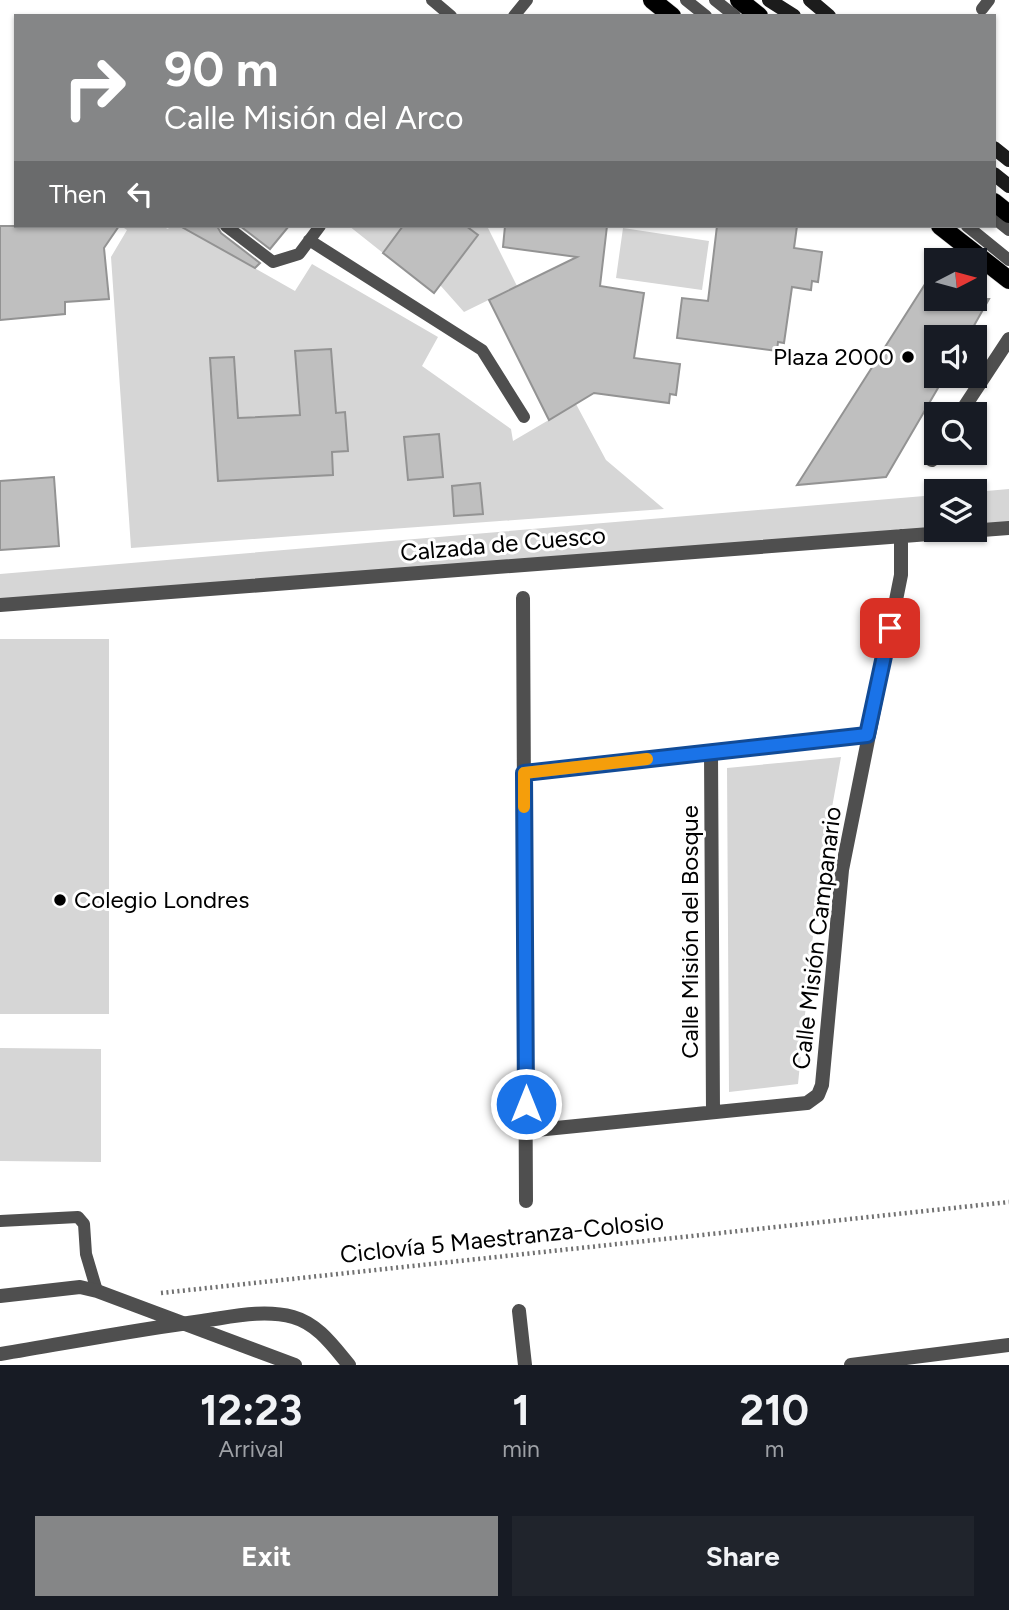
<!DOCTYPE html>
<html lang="en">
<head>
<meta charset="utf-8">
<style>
	:root { --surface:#171b24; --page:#20242c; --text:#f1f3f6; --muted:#9ea1a6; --accent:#858687 }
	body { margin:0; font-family:Figtree,sans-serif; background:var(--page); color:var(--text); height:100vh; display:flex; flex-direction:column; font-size:26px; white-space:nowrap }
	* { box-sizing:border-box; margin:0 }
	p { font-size:23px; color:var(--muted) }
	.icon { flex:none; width:38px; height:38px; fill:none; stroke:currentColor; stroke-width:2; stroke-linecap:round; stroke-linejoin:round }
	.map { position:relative; height:1365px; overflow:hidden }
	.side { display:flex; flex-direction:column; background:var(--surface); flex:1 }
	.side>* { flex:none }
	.top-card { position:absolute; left:14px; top:14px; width:982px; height:214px; border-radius:0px; box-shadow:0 2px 5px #0004; background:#858687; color:#fff; overflow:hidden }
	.needle { width:46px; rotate:84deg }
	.fabs { position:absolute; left:924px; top:248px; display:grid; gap:14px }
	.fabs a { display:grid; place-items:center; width:63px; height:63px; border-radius:0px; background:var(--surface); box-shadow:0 2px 5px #0004; font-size:35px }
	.pin { position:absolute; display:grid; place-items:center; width:60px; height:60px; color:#fff; margin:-30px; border-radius:14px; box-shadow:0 4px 10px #0006 }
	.me { position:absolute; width:77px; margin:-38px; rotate:0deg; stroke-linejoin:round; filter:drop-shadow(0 0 5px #0008) }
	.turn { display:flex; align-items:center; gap:24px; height:147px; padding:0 35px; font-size:32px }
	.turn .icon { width:91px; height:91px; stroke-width:2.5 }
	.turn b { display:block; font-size:49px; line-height:60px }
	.then { display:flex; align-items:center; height:66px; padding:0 35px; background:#0003; gap:14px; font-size:26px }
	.eta { display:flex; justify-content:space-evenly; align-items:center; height:119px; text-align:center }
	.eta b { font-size:42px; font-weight:700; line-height:49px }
	.button { display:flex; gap:14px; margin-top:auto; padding:14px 35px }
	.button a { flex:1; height:80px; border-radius:0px; background:var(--accent); color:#fff; font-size:28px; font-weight:700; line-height:80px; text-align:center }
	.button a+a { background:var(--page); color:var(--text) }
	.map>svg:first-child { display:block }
	.green { fill:#d6d6d6; fill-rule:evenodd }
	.building { fill:#bfbfbf; stroke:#939393; stroke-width:2 }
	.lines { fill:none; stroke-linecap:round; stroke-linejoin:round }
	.primary-casing { stroke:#dbdbdb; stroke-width:19 }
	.path { stroke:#717171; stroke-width:4.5; stroke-dasharray:2 3.5; stroke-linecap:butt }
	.lane { stroke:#4f4f4f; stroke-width:12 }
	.street { stroke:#4f4f4f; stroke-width:14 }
	.secondary { stroke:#1c1c1c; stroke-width:14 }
	.primary { stroke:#000; stroke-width:18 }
	.route-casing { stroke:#114b97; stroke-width:18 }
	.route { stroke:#1a73e8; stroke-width:12 }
	.slow { stroke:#f59e0b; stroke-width:12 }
	.poi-dot { fill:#000; stroke:#fff; stroke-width:2.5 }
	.labels { text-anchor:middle; stroke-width:6; stroke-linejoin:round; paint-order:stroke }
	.poi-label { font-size:24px; fill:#000; stroke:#fff; text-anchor:end }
	.street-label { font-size:24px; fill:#000; stroke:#fff }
</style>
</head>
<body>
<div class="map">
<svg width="1009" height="1365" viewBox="0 0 1009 1365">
	<rect width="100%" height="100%" fill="#fff"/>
	<path class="green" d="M121,226H162L168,229L170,226H180L295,291L312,264L438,337L422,366L511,429L513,441L576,404L606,460L664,509L131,548L111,257L127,230ZM331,349L335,399L296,352ZM234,357L238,414L214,416L210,358ZM345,412L348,451L332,452L333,475L218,481L215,420ZM439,434L443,476L409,480L405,437ZM480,483L483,514L454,516L452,486Z
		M349,226H403L383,253Z
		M466,226H487L517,286L464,312L440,285L478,235Z
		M623,228L709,241L702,290L616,278Z
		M1009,489V524L975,527V492Z
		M936,495V530L0,603V574Z
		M0,639H109V1014H0Z
		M841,757L818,886L798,1084L729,1092L727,768Z
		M0,1048L101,1049V1162L0,1161Z"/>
	<path class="building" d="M0,226H119L104,248L109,299L65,302V314L0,320Z
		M180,226H217L221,233L260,263L255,268Z
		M240,226H289L270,249Z
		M403,226H466L478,235L434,293L383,253Z
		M505,226H607L600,286L644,293L634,358L680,364L676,395L670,394L669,403L594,393L549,420L489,300L577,257L503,247Z
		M717,226H797L794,248L822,252L818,282L812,281L811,290L792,287L784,343L778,342L777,351L677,338L682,298L708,301Z
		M936,267V299H989L967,338H936V376H945L886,477L797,485Z
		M331,349L336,413L345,412L348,451L332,452L333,475L218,481L210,358L234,357L238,418L300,415L295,351Z
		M439,434L443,477L408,480L404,437Z
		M54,477L59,546L0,550V481Z
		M480,483L483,514L454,516L452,486Z"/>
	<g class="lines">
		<g class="primary-casing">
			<path id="primary" d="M652,0L672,16
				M739,0L759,16
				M994,202L1009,214
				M940,226L1009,280"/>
		</g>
		<path class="path" d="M161,1293L1009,1202"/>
		<path class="lane" d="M432,0L451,16
			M686,0L706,16
			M715,0L735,16
			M982,9L989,0
			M514,16L527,0
			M994,218L1009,230
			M226,226L273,262L299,254L320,226
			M967,226L1009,260
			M309,240L482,350L524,417
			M0,1221L78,1217L84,1224L86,1254L97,1291"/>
		<path class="street" d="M959,415L1009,339
			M932,460L936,452
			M523,598L526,1201
			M0,605L1009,528
			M711,752L713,1112
			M524,773L867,735
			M526,1131L807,1103L818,1095L822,1085L842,870L901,575V536
			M0,1296L80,1287L97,1291L295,1365
			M519,1311L525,1365
			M0,1354C67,1343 134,1330 202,1321C231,1317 263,1309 293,1317C318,1324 333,1346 349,1365
			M851,1365L1009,1345"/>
		<path class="secondary" d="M769,0L794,16
			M810,0L829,16
			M994,148L1009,160
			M994,174L1009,186"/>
		<use href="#primary" class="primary"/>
	</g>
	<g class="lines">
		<g class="route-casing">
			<path id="route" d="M526,1104L524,773L867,735L890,628"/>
		</g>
		<use href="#route" class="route"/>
		<path class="slow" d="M524,807V773L647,759"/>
	</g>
	<g class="poi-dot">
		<circle cx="908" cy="357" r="7"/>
		<circle cx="60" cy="900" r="7"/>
	</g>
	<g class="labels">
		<g class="poi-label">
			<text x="894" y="365">Plaza 2000</text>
			<text x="74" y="908" text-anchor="start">Colegio Londres</text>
		</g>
		<g class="street-label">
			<text transform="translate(503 544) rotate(-5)" y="8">Calzada de Cuesco</text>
			<text transform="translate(690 932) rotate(-90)" y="8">Calle Misión del Bosque</text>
			<text transform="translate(817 938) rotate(-83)" y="8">Calle Misión Campanario</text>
			<text transform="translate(502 1238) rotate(-6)" y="8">Ciclovía 5 Maestranza-Colosio</text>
		</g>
	</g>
</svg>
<div class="fabs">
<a><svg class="needle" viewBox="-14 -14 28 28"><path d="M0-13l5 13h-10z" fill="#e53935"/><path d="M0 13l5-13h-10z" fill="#9ea1a6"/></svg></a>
<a><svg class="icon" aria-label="sound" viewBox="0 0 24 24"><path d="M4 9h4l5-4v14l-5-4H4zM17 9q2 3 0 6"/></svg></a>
<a><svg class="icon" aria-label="search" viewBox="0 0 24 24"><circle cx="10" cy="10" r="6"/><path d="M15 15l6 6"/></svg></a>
<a><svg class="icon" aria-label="layers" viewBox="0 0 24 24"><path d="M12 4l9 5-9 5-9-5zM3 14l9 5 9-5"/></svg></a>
</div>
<div class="pin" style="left:890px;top:628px;background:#d93025"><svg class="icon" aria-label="arrive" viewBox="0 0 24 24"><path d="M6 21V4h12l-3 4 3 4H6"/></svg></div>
<svg class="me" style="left:526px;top:1104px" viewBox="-20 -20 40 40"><circle r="17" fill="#1a73e8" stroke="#fff" stroke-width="3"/><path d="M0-11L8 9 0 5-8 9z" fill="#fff"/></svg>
<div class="top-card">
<div class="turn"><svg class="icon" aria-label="right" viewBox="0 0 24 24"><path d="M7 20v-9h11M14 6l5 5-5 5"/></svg><div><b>90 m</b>Calle Misión del Arco</div></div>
<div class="then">Then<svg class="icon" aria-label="left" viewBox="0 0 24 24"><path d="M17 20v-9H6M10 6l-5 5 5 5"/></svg></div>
</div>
</div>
<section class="side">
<div class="eta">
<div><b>12:23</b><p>Arrival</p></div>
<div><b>1</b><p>min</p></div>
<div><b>210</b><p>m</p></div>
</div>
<div class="button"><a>Exit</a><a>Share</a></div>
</section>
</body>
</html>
